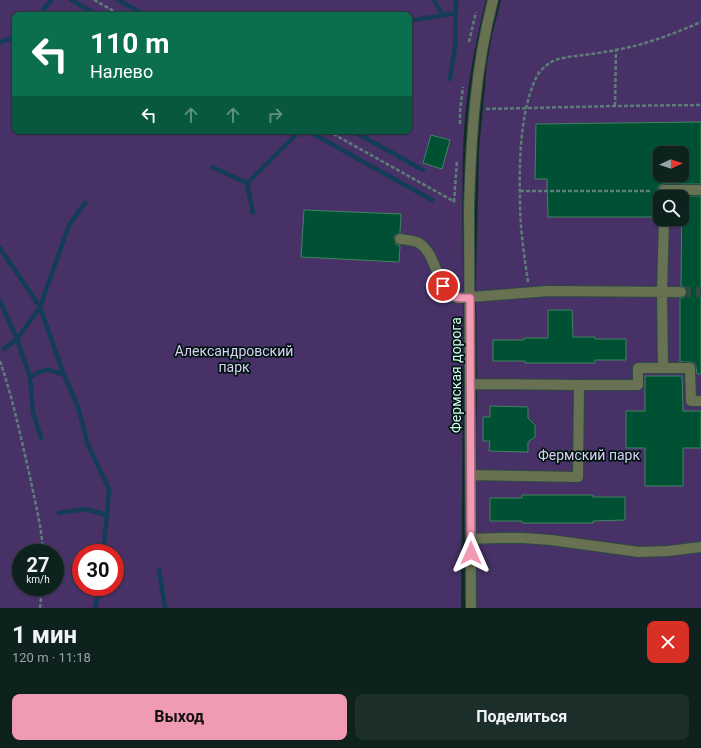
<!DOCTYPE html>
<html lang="ru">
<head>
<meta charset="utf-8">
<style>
	:root { --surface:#0d211d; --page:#1b2e2a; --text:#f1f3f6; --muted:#9aa3a4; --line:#2d3e3b; --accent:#f19ab4 }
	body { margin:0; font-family:Roboto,sans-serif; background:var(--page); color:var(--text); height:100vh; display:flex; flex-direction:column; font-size:15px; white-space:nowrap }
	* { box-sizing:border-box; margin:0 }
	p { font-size:13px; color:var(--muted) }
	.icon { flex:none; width:22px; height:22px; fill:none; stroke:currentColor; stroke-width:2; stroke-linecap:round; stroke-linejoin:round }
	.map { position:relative; height:608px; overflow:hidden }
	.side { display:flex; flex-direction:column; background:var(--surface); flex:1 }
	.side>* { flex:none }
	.hud { position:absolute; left:12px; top:12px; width:400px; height:122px; border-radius:8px; box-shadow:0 1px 3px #0004,0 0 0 1px var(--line); background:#0b6e4f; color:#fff; overflow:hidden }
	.needle { width:26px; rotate:87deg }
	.buttons { position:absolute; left:653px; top:146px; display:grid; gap:8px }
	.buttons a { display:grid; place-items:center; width:36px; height:36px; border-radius:8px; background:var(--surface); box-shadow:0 1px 3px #0004,0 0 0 1px var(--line); font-size:20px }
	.speed { position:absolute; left:12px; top:544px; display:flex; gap:8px; font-size:20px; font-weight:700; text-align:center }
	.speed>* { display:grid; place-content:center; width:52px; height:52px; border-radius:50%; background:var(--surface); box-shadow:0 1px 3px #0004,0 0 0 1px var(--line); line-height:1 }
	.speed small { font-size:10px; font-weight:400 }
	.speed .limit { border:6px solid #d22; background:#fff; color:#111 }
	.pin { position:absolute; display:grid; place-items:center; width:34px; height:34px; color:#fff; margin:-17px; border:2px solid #fff; border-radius:50%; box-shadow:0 1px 4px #0007 }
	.me { position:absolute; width:44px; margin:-22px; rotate:0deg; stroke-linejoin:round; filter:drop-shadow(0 0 3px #0008) }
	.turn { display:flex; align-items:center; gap:14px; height:84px; padding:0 12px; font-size:18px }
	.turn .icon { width:52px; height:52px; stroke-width:2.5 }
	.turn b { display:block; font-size:28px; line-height:34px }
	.lanes { display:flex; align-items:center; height:38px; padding:0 12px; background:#0003; justify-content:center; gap:20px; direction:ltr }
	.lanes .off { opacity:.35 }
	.round { display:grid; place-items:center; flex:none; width:42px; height:42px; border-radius:8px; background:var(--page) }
	.head { display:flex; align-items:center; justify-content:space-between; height:68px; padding:0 12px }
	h1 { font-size:24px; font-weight:700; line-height:30px }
	.cta { display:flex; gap:8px; margin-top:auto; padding:8px 12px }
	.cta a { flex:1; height:46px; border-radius:8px; background:var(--accent); color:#111; font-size:16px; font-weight:700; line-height:46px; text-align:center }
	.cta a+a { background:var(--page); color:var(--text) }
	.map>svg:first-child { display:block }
	.green { fill:#473167; fill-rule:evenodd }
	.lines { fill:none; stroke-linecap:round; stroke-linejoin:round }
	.stream { stroke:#133d57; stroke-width:4.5 }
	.building { fill:#005033; stroke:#408462; fill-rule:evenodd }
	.minor-tunnel { stroke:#2e4b45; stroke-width:10; stroke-dasharray:10 5; stroke-linecap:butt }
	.minor-casing { stroke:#2c4943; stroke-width:12 }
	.path { stroke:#5d7e77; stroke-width:2.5; stroke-dasharray:4 2; stroke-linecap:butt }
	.minor { stroke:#687151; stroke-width:10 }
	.route-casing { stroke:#9d6475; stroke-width:10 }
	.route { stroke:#f19ab4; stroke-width:7 }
	.labels { text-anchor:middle; stroke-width:3.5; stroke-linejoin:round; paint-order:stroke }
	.park-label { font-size:14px; fill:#ddd0f7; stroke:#001510 }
	.street-label { font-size:14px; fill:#cff9ef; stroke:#001510 }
</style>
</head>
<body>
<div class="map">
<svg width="701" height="608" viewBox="0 0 701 608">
	<rect width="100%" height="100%" fill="#112c27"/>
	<path class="green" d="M0,0H486C475,43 467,86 464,130C461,186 463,242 463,298C463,402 462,505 461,608H0ZM15,15H409V131H15ZM21,553H55V587H21ZM81,553H115V587H81Z
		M501,0H701V608H477L475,462L477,397L476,284L479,150L487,64L492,35ZM660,153H682V175H660ZM660,197H682V219H660Z"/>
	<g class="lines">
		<path class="stream" d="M71,0L98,15
			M118,0L145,15
			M434,0L442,14
			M39,15L51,0
			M409,21L456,13
			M0,42L15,37
			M450,79L455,46L456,0
			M308,131L432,200
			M353,131L423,170
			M212,167L247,183
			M253,213L247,183L300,131
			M0,248L40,307L64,375L78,407L88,445L109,489L107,515L103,553
			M0,301L17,339L30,377L33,412L41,438
			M4,349L17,339L40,307L69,225L85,203
			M30,377C46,368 47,368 64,375
			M59,513L85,509L107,515
			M159,570L165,608
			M95,608L98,595L99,587"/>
	</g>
	<path class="building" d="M701,122V184H664L660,185L658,187V197L660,202V214L658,217H548L547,179H535L536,124ZM660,153H682V175H660Z
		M431,135L450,140L442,169L423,163Z
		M670,196H701V374H697L696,367L694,363L690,362H680V298L685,297L687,295V292L685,287L681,286L682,197Z
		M304,210L401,214L400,233L395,235L394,238L396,244L400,246L399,262L301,257Z
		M548,310H572L573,337H595V339H626V360H595V363H525V361H493V340H524V338H548Z
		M645,376H682L683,411H701V448H683V486H645V448H626V411H645Z
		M490,406L528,407V418L535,425V437L528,442V452L489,451L490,441H483V417H490Z
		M522,495H593V497H625V520L593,521V523H522V521H490V498H522Z"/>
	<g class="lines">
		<path class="minor-tunnel" d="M681,292H701"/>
		<g class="minor-casing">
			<path id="minor" d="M664,197V190H701
				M400,239C406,240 413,240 419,243C435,253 436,280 449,294C452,296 455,297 458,298L548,291L681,292
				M663,368H690L691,401H701
				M470,384L579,385L578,477L470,475
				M579,385H638V368H663L662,292L664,219
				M471,539L499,538H523L551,540L639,552L668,551L701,547
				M471,608L469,209C471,139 475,68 493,0"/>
		</g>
		<path class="path" d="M94,0L121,15
			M469,42L476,12
			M615,106L616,50
			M486,109L615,106L701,105
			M460,124V111L463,87
			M328,131L455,202
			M520,191H652
			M454,202L457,160
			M528,282C524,255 520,228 520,201C519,164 520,111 536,78C539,71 546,65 553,61C560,58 568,57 576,56C589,54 602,53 615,50C645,45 673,34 701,22
			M0,361C13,399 21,438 30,477C35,502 42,528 43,553
			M40,608L42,587"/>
		<use href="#minor" class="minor"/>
	</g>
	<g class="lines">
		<g class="route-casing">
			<path id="route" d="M443,286C454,299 454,298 470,298L471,553"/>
		</g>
		<use href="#route" class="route"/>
	</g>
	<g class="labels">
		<g class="park-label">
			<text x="234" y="356">Александровский<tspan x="234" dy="16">парк</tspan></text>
			<text x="589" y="460">Фермский парк</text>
		</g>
		<g class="street-label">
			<text transform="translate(456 375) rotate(-90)" y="5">Фермская дорога</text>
		</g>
	</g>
</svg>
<div class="buttons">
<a><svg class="needle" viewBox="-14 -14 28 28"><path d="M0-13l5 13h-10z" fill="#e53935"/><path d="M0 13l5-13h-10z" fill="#9aa3a4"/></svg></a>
<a><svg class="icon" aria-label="search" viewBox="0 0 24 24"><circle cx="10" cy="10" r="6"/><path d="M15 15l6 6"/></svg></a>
</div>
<div class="speed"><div>27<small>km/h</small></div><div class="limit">30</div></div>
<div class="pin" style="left:443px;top:286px;background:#d93025"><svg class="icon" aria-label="arrive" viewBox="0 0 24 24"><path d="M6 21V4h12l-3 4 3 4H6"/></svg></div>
<svg class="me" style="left:471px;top:553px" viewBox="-20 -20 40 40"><path d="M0-17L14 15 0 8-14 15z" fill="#f19ab4" stroke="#fff" stroke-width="4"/></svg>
<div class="hud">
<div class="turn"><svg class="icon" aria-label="left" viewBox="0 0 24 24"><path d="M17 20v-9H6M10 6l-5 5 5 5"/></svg><div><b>110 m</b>Налево</div></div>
<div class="lanes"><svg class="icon" aria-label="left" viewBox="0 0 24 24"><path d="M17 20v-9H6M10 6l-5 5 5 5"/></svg><svg class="icon off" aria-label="ahead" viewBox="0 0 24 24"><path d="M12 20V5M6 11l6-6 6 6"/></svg><svg class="icon off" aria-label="ahead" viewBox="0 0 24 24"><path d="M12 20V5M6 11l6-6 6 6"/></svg><svg class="icon off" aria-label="right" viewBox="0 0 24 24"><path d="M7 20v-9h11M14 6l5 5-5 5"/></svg></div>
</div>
</div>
<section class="side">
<div class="head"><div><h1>1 мин</h1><p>120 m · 11:18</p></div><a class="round" style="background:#d93025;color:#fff"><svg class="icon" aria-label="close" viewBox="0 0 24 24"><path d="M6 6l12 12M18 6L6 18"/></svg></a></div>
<div class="cta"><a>Выход</a><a>Поделиться</a></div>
</section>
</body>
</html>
